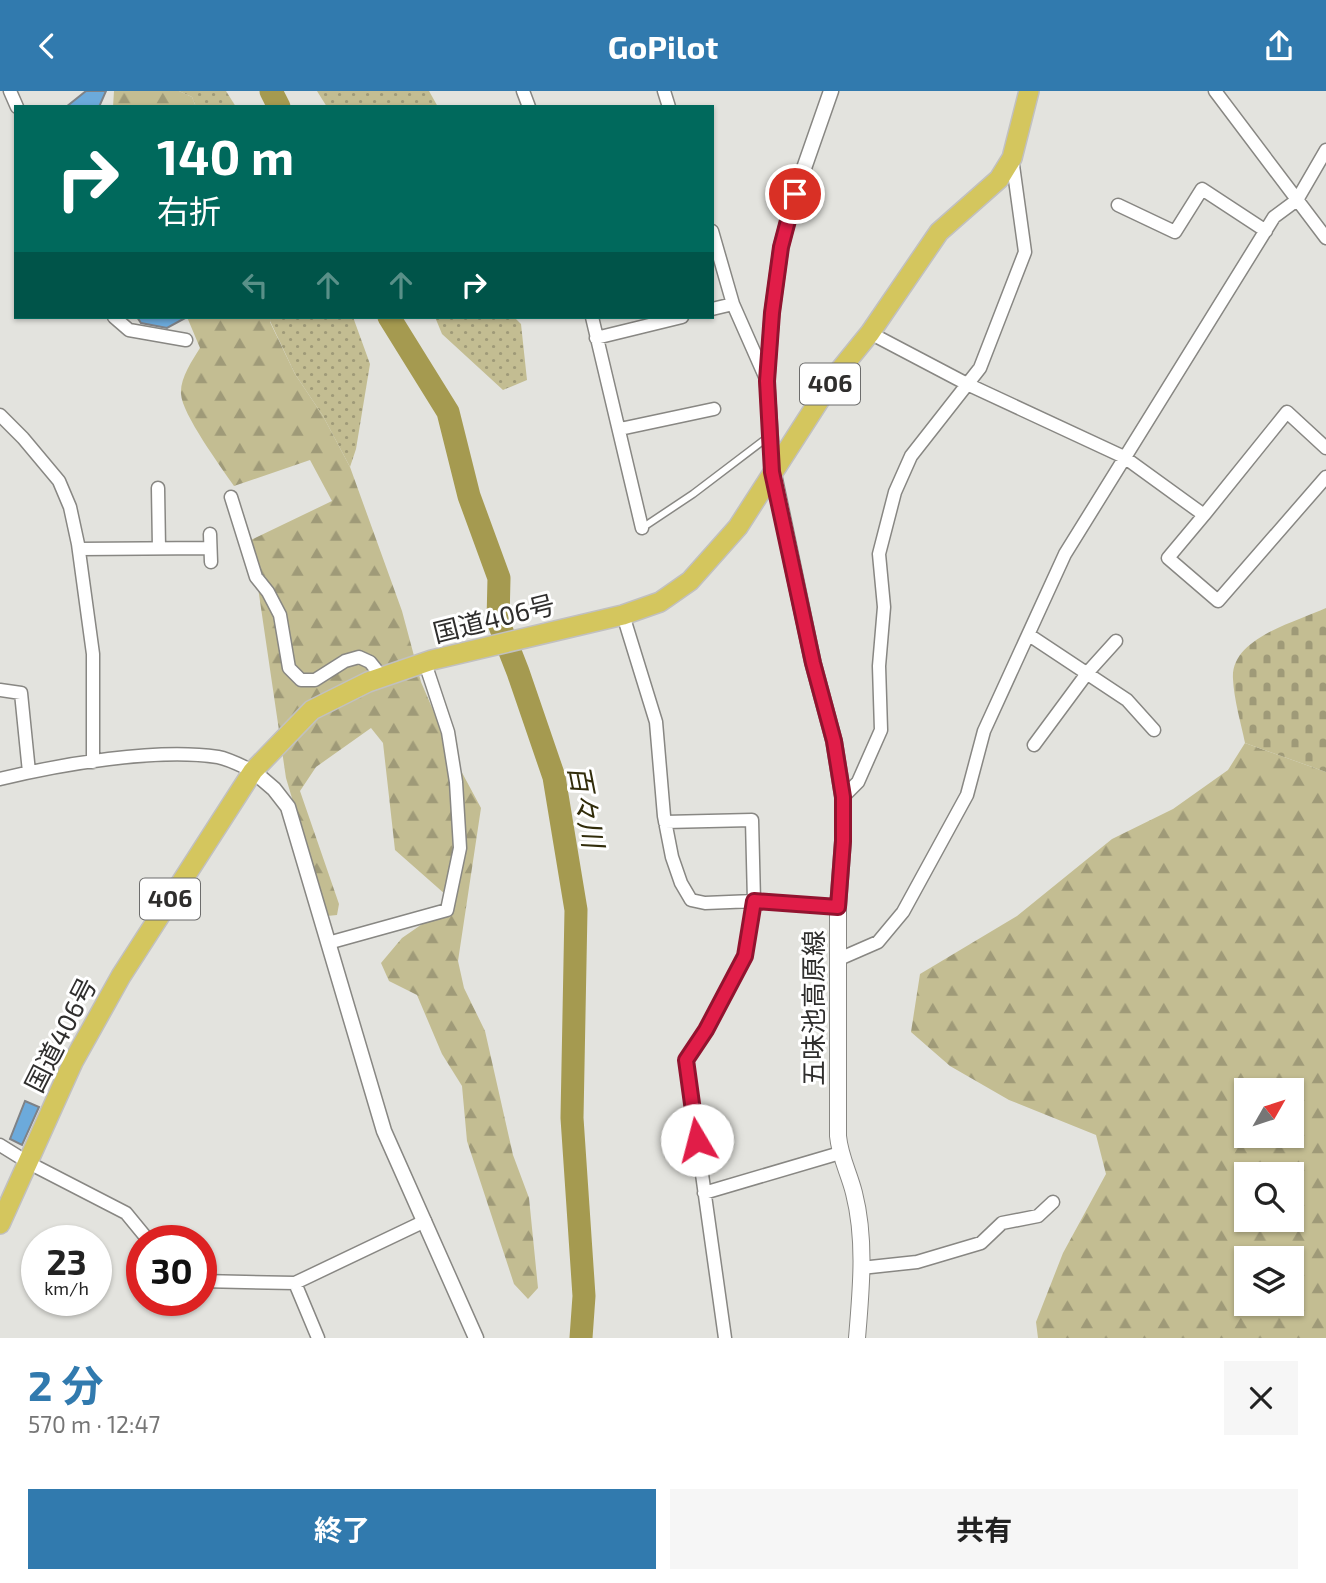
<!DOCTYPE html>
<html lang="ja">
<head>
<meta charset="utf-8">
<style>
	:root { --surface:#fff; --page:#f6f6f6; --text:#222; --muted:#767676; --accent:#317aae }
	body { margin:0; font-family:"Exo 2","Noto Sans JP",sans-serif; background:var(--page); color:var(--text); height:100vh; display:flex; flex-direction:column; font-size:26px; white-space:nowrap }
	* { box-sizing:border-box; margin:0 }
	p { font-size:23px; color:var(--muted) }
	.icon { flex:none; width:38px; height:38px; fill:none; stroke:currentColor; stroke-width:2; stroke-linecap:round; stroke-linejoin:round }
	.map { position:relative; height:1247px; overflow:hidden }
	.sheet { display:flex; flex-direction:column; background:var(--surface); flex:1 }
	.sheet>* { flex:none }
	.hud { position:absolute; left:14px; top:14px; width:700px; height:214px; border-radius:0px; box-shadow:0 2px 5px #0004; background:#00695c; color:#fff; overflow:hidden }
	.needle { width:46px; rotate:51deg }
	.buttons { position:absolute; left:1234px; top:987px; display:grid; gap:14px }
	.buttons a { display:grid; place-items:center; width:70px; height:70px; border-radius:0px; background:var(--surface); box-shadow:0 2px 5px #0004; font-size:35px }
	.speed { position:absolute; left:21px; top:1134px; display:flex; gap:14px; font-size:35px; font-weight:700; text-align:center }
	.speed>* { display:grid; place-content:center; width:91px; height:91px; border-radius:50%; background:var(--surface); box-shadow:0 2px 5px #0004; line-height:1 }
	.speed small { font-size:18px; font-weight:400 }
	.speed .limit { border:10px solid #d22; background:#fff; color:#111 }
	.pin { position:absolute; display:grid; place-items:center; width:60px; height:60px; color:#fff; margin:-30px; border:4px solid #fff; border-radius:50%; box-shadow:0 2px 7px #0007 }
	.me { position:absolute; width:77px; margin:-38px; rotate:352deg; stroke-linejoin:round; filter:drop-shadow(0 0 5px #0008) }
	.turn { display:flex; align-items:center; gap:24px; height:147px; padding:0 28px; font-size:32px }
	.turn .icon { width:91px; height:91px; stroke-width:2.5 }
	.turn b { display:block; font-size:49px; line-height:60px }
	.lanes { display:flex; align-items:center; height:66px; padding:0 28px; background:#0003; justify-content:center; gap:35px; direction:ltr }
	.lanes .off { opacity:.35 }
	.round { display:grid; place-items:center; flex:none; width:74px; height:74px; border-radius:0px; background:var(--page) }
	.head { display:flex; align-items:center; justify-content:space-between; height:119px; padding:0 28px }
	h1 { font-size:42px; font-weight:700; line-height:52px; color:var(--accent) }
	.cta { display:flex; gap:14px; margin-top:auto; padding:14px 28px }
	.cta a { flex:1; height:80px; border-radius:0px; background:var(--accent); color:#fff; font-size:28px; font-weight:700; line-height:80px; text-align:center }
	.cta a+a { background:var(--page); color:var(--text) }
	header { display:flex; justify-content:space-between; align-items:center; height:91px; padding:0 28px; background:var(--accent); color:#fff; font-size:32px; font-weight:700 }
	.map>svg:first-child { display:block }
	.grass { fill:url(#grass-dots) }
	.forest { fill:url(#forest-firs); fill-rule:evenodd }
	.cemetery { fill:url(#cemetery-stones) }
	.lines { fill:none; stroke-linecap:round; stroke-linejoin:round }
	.river { stroke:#a59a50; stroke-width:23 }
	.building { fill:#6caadb; stroke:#7f8286; stroke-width:2 }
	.service-casing { stroke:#888783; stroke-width:9 }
	.minor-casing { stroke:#888783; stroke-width:15 }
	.tertiary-casing { stroke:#888783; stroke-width:17 }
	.secondary-casing { stroke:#888783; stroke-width:18 }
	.trunk-casing { stroke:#c1c0c0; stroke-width:22 }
	.service { stroke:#fff; stroke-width:6 }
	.minor { stroke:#fff; stroke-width:12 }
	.tertiary { stroke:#fff; stroke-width:14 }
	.secondary { stroke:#fff; stroke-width:16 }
	.trunk { stroke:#d4c65e; stroke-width:19 }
	.route-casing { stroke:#92132f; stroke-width:18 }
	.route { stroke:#e11d48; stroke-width:12 }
	.labels { text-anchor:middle; stroke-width:6; stroke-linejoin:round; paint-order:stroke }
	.shield { fill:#fff; stroke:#6d6d6c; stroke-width:2 }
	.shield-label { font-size:24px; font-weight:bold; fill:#2f2e2d }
	.street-label { font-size:26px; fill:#2f2e2d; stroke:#fff }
	.water-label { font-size:28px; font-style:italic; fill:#312c0a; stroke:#fff }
</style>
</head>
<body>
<header><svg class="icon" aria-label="back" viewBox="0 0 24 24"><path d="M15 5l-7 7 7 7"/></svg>GoPilot<svg class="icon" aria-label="share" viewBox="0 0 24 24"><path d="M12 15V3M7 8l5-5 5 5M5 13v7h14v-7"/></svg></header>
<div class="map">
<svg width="1326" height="1247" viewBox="0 0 1326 1247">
	<defs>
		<pattern id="grass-dots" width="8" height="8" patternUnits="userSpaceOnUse" patternTransform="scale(1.75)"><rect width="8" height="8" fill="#c3bd92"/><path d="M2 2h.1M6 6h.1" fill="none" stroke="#9f9a78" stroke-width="1.8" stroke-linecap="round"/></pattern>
		<pattern id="forest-firs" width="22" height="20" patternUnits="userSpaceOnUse" patternTransform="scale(1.75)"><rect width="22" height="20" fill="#c3bd92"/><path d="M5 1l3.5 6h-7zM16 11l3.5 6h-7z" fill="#9f9a78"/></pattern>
		<pattern id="cemetery-stones" width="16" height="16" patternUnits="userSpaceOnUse" patternTransform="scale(1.75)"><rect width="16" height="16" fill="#c3bd92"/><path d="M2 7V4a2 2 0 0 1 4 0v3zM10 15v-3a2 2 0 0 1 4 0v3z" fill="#9f9a78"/></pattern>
	</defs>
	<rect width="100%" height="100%" fill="#e3e3de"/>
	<path class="grass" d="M179,0H226L236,16H196L192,6Z
		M317,0H429L438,16H327Z
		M271,226H353L370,273L356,358L350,376L323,325L295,283L270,230Z
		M435,226H514L521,233L527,289L503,299L442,243Z"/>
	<path class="forest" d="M114,0H179L192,6L196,16H113Z
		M187,226H271L270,231L295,283L323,325L350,376L402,520L421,591L452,663L481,717L458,870L464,897L485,940L513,1064L529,1107L538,1197L528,1208L514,1193L467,1050L462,995L442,963L417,904L389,890L381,872L402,847L454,811L395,759L383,652L371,637L316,676L300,700L339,813L337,824L327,825L286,687L251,449L332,410L310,369L234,395C221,376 182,323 181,303C180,287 192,270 200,257Z
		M1245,652L1326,681V1247H1038L1036,1231L1063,1162L1106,1083L1096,1044L1009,1009L950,975L911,941L920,883L1017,825L1112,748L1173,718L1228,679ZM1246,999H1292V1045H1246ZM1246,1083H1292V1129H1246ZM1246,1167H1292V1213H1246Z"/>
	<path class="cemetery" d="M1326,517V681L1245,652C1241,632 1234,609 1233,588C1230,547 1296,531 1326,517Z"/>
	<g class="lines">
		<path class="river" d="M271,0L279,16
			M389,226L448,321L469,405L499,487L498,530L518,581L554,686L576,819L572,1027L584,1205L581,1247"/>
	</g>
	<path class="building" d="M86,0H106L99,16H66Z
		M137,226H187L167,237L141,232Z
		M25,1010L39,1016L22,1054L10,1048Z"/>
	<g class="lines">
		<g class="service-casing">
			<path id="service" d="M642,437L693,403L768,346"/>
		</g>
		<g class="minor-casing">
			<path id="minor" d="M10,0L17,16
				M523,0L529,16
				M664,0L669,16
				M1215,0L1326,147
				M1118,114L1175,141L1202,98L1266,140
				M712,140L733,213L767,290
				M712,218L733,213
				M114,226L129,239L186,249
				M592,226L642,437
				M870,242L967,293L1124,366L1204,424L1168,467L1218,510L1326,386
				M596,247L682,226
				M0,324L23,347L59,390L70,416L78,453L93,563V671
				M620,338L714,318
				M158,397L159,457
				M231,406L256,486L268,501L280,524L289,577L301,589H315L345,570L359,566L370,571L382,586
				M1204,424L1287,321L1326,357
				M210,443L211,471
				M79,458L210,457
				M623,524L656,631L664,725L672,766L681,792L691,809L705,812L754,810L838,816
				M1029,544L1127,609L1154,639
				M0,599L21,602L29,681
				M1034,654L1088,581L1116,550
				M0,688C61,673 156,657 218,666C229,668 242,675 253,680
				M843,706L858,691L881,639L879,575L884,516L879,463L895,401L911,365L980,277L1025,161L1012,67
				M665,731L752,729L754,810L745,865L706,939L686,969L725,1247
				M328,852L447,819L460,757L456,691L448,641L425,572
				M839,868L878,851L903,821L967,704L984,640L1065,463L1274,126L1297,109L1326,59
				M0,1054L29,1072L126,1122L149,1150
				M704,1102L840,1062
				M861,1177L917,1171L981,1152L1002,1132L1038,1125L1053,1111
				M201,1190L295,1192L425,1130
				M295,1192L318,1247"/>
		</g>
		<g class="tertiary-casing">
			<path id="tertiary" d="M773,381L767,290L772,222L781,156L795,103L831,0
				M253,680L274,698L288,716L384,1040L476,1247"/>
		</g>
		<g class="secondary-casing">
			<path id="secondary" d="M773,381L813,572L834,650L843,706V750L838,816V1045C840,1066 849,1082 854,1102C866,1149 861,1199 857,1247"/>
		</g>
		<g class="trunk-casing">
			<path id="trunk" d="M0,1133L73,971L121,885L253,680L312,619L368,591L432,569L623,524L660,511L690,490L738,436L835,285L870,242L939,141L999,88L1012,67L1029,0"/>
		</g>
		<use href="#service" class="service"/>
		<use href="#minor" class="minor"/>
		<use href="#tertiary" class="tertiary"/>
		<use href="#secondary" class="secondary"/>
		<use href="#trunk" class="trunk"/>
	</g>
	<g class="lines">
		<g class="route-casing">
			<path id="route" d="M697,1049L686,969L706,939L745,865L754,810L838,816L843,750V706L834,650L813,572L772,381L767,290L772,222L781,156L795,103"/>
		</g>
		<use href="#route" class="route"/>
	</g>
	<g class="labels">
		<g class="shield">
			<rect x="800" y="272.5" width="60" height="41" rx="5"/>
			<rect x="140" y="787.5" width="60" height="41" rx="5"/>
		</g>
		<g class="shield-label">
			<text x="830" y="301">406</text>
			<text x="170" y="816">406</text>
		</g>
		<g class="street-label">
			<text transform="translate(494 528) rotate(-14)" y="9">国道406号</text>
			<text transform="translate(814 917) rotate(-90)" y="9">五味池高原線</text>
			<text transform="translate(61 944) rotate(-63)" y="9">国道406号</text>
		</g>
		<g class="water-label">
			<text transform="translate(586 715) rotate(79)" y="10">百々川</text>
		</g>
	</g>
</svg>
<div class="buttons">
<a><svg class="needle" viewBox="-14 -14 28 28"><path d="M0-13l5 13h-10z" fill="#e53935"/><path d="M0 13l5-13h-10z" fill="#767676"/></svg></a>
<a><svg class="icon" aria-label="search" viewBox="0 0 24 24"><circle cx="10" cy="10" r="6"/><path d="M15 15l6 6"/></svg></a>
<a><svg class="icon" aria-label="layers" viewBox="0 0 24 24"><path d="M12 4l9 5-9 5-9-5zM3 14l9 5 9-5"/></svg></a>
</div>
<div class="speed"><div>23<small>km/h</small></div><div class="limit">30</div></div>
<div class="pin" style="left:795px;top:103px;background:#d93025"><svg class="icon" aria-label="arrive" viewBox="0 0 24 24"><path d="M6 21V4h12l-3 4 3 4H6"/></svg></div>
<svg class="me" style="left:697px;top:1049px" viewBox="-20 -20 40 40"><circle r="19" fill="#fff"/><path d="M0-13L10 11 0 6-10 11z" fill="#e11d48"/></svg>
<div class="hud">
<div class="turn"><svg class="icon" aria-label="right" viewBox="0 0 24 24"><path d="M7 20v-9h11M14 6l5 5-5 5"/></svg><div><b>140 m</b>右折</div></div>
<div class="lanes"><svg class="icon off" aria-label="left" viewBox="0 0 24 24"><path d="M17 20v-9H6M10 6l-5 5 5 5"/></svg><svg class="icon off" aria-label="ahead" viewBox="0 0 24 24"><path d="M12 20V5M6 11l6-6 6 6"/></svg><svg class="icon off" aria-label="ahead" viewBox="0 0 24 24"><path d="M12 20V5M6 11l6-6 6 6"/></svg><svg class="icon" aria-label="right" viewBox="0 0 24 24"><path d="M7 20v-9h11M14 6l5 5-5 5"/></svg></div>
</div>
</div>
<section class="sheet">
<div class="head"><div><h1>2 分</h1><p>570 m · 12:47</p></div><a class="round"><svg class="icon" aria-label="close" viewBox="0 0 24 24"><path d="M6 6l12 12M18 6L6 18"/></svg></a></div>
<div class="cta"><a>終了</a><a>共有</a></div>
</section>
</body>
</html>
